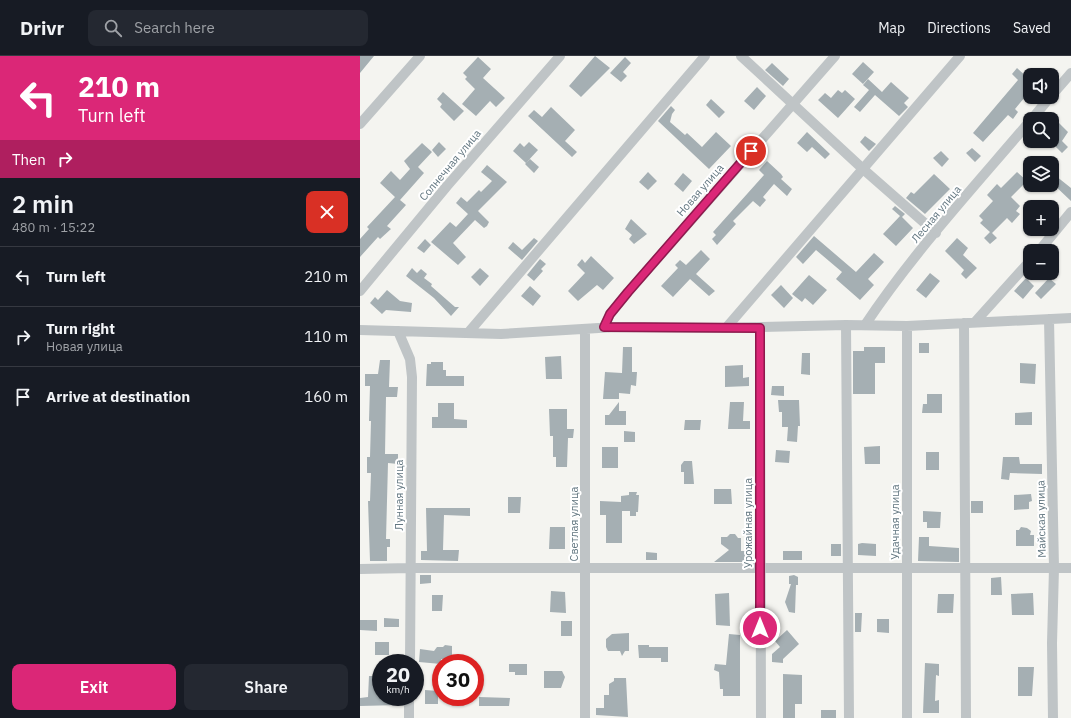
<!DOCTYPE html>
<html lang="en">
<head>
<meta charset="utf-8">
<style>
	:root { --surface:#171b24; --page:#242831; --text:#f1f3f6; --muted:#9ea1a6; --line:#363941; --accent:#db2777 }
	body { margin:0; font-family:"IBM Plex Sans",sans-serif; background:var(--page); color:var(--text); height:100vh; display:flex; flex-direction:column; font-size:15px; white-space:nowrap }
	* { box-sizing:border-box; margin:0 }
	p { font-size:13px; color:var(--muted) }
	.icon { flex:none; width:22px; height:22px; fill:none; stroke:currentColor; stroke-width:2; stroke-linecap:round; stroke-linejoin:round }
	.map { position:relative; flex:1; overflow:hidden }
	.side { display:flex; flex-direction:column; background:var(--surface); width:360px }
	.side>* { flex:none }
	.hud { background:#db2777; color:#fff; overflow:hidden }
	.controls { position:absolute; left:663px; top:12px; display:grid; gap:8px }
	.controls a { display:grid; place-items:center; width:36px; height:36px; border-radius:8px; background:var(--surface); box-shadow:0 1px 3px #0004; font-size:20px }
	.speed { position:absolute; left:12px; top:598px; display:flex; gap:8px; font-size:20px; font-weight:700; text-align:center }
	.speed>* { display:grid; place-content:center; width:52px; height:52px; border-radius:50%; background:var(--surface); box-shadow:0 1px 3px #0004; line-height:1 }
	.speed small { font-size:10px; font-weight:400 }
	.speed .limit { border:6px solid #d22; background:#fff; color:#111 }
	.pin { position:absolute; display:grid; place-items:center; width:34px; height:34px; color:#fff; margin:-17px; border:2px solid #fff; border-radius:50%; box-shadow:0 1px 4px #0007 }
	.me { position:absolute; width:44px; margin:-22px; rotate:0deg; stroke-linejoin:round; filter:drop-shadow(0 0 3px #0008) }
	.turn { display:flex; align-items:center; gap:14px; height:84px; padding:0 12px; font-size:18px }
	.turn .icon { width:52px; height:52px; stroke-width:2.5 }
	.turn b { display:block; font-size:28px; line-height:34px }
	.then { display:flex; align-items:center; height:38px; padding:0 12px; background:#0003; gap:8px; font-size:15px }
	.round { display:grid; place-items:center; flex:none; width:42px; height:42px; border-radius:8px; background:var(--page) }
	.head { display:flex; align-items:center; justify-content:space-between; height:68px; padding:0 12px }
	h1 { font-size:24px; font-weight:600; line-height:30px }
	.primary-button { display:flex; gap:8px; margin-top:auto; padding:8px 12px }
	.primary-button a { flex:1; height:46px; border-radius:8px; background:var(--accent); color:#fff; font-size:16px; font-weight:600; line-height:46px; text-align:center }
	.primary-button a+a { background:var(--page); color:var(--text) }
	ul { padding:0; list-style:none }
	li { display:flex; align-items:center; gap:12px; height:60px; padding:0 12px; border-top:1px solid var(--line) }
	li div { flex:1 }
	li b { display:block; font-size:15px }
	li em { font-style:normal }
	header { display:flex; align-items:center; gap:24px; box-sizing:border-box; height:56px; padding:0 20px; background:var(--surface); border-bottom:1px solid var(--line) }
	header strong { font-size:19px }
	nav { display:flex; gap:22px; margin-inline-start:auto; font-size:14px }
	.search { width:280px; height:36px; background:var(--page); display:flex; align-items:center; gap:10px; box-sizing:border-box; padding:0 14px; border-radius:8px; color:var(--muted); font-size:15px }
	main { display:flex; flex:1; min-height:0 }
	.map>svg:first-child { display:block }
	.building { fill:#a5afb3 }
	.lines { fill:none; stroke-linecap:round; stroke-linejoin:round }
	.minor { stroke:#bfc4c6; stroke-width:10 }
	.route-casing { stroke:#8e194d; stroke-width:10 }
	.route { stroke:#db2777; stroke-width:7 }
	.labels { text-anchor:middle; stroke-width:4; stroke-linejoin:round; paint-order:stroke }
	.street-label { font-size:11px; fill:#637781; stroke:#fff }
</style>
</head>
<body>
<header>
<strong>Drivr</strong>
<div class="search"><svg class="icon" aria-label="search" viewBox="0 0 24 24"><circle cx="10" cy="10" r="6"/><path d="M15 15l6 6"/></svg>Search here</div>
<nav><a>Map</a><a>Directions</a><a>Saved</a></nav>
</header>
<main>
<section class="side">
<div class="hud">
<div class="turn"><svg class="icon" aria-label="left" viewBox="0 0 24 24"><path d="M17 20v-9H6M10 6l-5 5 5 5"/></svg><div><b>210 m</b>Turn left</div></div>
<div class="then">Then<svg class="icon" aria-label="right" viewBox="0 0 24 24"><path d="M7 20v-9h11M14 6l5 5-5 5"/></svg></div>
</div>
<div class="head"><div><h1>2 min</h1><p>480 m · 15:22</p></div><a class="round" style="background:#d93025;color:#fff"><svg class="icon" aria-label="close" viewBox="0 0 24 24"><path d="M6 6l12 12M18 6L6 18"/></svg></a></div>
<ul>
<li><svg class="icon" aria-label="left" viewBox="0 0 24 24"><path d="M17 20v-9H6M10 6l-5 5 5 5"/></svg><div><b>Turn left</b></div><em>210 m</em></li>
<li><svg class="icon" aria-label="right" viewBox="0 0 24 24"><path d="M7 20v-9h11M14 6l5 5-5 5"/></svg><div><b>Turn right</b><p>Новая улица</p></div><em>110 m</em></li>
<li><svg class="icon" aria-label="arrive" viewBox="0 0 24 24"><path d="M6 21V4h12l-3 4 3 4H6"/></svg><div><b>Arrive at destination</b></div><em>160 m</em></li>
</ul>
<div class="primary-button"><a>Exit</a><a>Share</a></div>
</section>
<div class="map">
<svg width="711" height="662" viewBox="0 0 711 662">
	<rect width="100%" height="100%" fill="#f4f4f0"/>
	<path class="building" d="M0,0H14L0,17Z
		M235,0L250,12L221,41L209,30Z
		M118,1L131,13L123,22L145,42L136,51L130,45L116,60L102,48L115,33L105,23L107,21L103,17Z
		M265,1L271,7L263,16L267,20L261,26L250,17Z
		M503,6L514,16L503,28L492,18Z
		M412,7L429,23L423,30L405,14Z
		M657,12L670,24V35L655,53L658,56L653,63L648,59L623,86L613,77L658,24L652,18Z
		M508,23L522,36L531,26L549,42L544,47L548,51L539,60L515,39L500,56L494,51L509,34L503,29Z
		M397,31L406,40L394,54L384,45Z
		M478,34L482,37L485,34L495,43L478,62L458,44L465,37L471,42Z
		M83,36L104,55L94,65L80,51L82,48L77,43Z
		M351,43L365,56L359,62L346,49Z
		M311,50L315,54L312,58L310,66L325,79L327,77L342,91L356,76L371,90L349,113L298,65Z
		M191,51L215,74L205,85L217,96L212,101L168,60L174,54L182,61Z
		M699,67L708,76L702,85L708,91L702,97L691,86L696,80L692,75Z
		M447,76L470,98L465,103L452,91L447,96L437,87Z
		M505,80L516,88L509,95L500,86Z
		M79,86L86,93L78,101L72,94Z
		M169,86L178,94L166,107L153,95L160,87L164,91Z
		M62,87L72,96L58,111L64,117L40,144L46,149L27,170L31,173L20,183L18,181L0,201V183L9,173L7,171L35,141L20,127L31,115L40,124L50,113L44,105Z
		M612,92L621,100L615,106L606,97Z
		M581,95L589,103L582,111L573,102Z
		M170,103L179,111L174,117L165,108Z
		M407,105L421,118L423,121L421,123L432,133L427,140L414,128L403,141L406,144L400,151L393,145L373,165L376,168L357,189L352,183L356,179L353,176L404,119L399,114Z
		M127,109L147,126L118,155L129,166L127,170L124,172L115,164L93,187L106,201L98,209L71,186L90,166L96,171L108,158L96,147L101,141L107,146L119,134L121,136L132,125L121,116Z
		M288,116L297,125L288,134L279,126Z
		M657,116L667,125L651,141L660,150L656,155L660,158L652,167L647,162L632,177L637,182L630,188L624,182L630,176L620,167L623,164L619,160L633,145L627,139L637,128L641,132Z
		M323,117L332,125L323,136L314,128Z
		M574,118L590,133L565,158L546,142L551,136L554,138Z
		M696,120L711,132V145L692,127V124Z
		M535,150L545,158L542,161L553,172L536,190L523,178L540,160L532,153Z
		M271,163L287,178L274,188L269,183L272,179L265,173Z
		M454,180L496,216L514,197L524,206L508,223L514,229L500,244L476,223L482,216L456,194L443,208L436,201Z
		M174,182L178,185L162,204L148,192L153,186L162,194Z
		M597,182L608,192L603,199L617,212L606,223L601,218L604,214L585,195Z
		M65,183L71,189L64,197L57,192Z
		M341,194L350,203L336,218L355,235L349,240L330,223L313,241L301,230L318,212L315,209L320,204L326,209Z
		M231,200L254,222L243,234L237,229L218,245L208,235L225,217L217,209L222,203L225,207Z
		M180,203L186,208L181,213L183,215L174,225L167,219Z
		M52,212L57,217L61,213L67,218L64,222L72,228L71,230L95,251H99L91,260L74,242L46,220Z
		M120,212L129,220L120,230L111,221Z
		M570,217L580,225L566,242L556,234Z
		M449,219L467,234L453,249L445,242L442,246L432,238Z
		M666,222L674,230L663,243L654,235Z
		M689,222L696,228L681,243L675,237Z
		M421,229L433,242L424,252L411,239Z
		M170,230L181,240L173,250L161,240Z
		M27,234L40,245L52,247L51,256L26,254L22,258L10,247L15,241L18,244Z
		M559,287H569V297H559Z
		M263,291H272V316H277L276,330L271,329L270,338L259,337V343H243L245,316L262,317Z
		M504,291H525V307H515V338H493V295H504Z
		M442,297H450V319L441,318Z
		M201,300L202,323H186L185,301Z
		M20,304H30L29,331H38L37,341H26L25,398H38V408L28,407L26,483H30V491H27V505H10L8,445H10L11,417H7V401H10L11,365H9L10,330H5V318H18Z
		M71,306H83V314H86V320H104V330H66L67,308H71Z
		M660,307L676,308L675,328L660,327Z
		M383,309V322L389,321V330L365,331V310Z
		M412,330H424V340L411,339Z
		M567,338H582V357H562L563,348H567Z
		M418,344H439L440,370H438L437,386L427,385L428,371H422V356H419Z
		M259,346V355H266V369H245V359H249Z
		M370,346H384L383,365H390V373H368Z
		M78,347H94V363L107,364V372H72V361H78Z
		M189,353H207V373H214L213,382H208L207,411H196V401H193V380H190Z
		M672,356V369H655V357Z
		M325,364H341L340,374H324Z
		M264,375L275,376V386H264Z
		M520,390V408H505L504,391Z
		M242,391H258V412H242Z
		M416,394L430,395L429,407L415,406Z
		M566,396H579V414H566Z
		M643,401H659L660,408H682V418L650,417L649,424L641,423Z
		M324,405H332L334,428H324V416H321V409Z
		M354,433H371L372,448H354Z
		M269,436H277L276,439H279L278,456H276V460H270V455H262V487H246V459H240V445L261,446V440L269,439Z
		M671,438L672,445L669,446V453L654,454V439Z
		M148,441H161L160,457H148Z
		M611,445H623V457H611Z
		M66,452H110V460L84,459L83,494H99L98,505L61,504V495H67Z
		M563,455L581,456L580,472H567V466H563Z
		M190,471H205V493H189Z
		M661,471L667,472L671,475L670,479H674V490H656V474H659Z
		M370,478H375L378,482H381V495H390L388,506H354L369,494L361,488V481H367Z
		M559,481H569V490L599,492V506L558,505Z
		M502,487L516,488V500L498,499V488Z
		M471,488H481V500H471Z
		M423,495H442V504H423Z
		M286,496L297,497V504H286Z
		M60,519H71V527L60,528Z
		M434,519L438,521V529H436L435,557L429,556L425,546L431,528H429V520Z
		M641,521L642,539H631V522Z
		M191,535L205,536L206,557L190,556Z
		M369,537L370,570L356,569L355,538Z
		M673,537L674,559H652L651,538Z
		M578,538H594L593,557H577Z
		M72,539H83L82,555H72Z
		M495,557H502L501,576H495Z
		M24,562L39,563V571H24Z
		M517,563H529V577L517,576Z
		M0,564H17V575L0,574Z
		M201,565H212V580H201Z
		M427,574L439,588L423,603V607L412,606V598L420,591L415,585Z
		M269,577V595H265L262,600L260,595H248L246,591V583L252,578Z
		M369,578L380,579V640H363V633H360L359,616L354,614L355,608L366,609Z
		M15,586H29V599H15Z
		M85,589L92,590V604L81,603V608L59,606L60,593L74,595L77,591H83Z
		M278,589H289V591H308V606H301V602H279Z
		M565,607L579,608V620L576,619L575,645L579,644V657H563Z
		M149,608H167V619H155V616H149Z
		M658,611H674L672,640H658Z
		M184,615H202L205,621L201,632H184Z
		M423,618L442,619V648H435V662H423Z
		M9,620H21V641H39L40,649L0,650V642L8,641Z
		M254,622H266L268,661L236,659V652H244V639H249V628L254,625Z
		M65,634L78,635V648H65Z
		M119,641L150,642L149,650H119Z
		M461,654H476V662H461Z"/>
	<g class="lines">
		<path class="minor" d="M381,0L503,113L576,177
			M692,39L711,17
			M672,63L690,41
			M0,68L60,0
			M679,195L711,156
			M0,235L87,130L200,0
			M689,263L694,512L692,587L693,662
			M615,266L670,205
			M604,267L606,662
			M486,269L489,662
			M505,269C553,197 614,131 670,65
			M547,270V662
			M244,271L250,258L268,236L475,0
			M366,272L600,0
			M400,272L401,662
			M0,274L141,278L255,271L366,272L486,269L547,270L711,262
			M225,274V662
			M38,275L50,303L52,321L50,607
			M108,277L345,0
			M0,513L51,512H711
			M49,662V641"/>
	</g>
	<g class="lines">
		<g class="route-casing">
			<path id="route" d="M391,95L268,236L250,258L244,271L400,272V572"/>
		</g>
		<use href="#route" class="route"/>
	</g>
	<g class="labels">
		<g class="street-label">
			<text transform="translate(90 109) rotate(-50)" y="4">Солнечная улица</text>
			<text transform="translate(340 134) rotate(-49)" y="4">Новая улица</text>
			<text transform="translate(576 158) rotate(-50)" y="4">Лесная улица</text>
			<text transform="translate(39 439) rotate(-90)" y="4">Лунная улица</text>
			<text transform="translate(681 463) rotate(-91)" y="4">Майская улица</text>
			<text transform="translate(535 466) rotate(-90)" y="4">Удачная улица</text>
			<text transform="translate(388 467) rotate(-90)" y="4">Урожайная улица</text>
			<text transform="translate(214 468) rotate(-90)" y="4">Светлая улица</text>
		</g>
	</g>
</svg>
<div class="controls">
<a><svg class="icon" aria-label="sound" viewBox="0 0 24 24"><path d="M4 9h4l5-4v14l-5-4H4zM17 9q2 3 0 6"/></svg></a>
<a><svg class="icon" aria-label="search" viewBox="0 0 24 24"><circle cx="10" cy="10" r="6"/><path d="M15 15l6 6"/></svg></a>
<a><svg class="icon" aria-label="layers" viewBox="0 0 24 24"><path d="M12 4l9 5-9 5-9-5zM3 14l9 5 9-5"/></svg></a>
<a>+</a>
<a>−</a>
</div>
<div class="speed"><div>20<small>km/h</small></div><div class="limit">30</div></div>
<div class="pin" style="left:391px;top:95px;background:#d93025"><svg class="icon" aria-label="arrive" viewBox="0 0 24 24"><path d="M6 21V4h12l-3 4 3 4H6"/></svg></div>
<svg class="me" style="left:400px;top:572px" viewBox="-20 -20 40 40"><circle r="17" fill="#db2777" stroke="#fff" stroke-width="3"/><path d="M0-11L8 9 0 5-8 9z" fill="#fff"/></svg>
</div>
</main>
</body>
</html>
